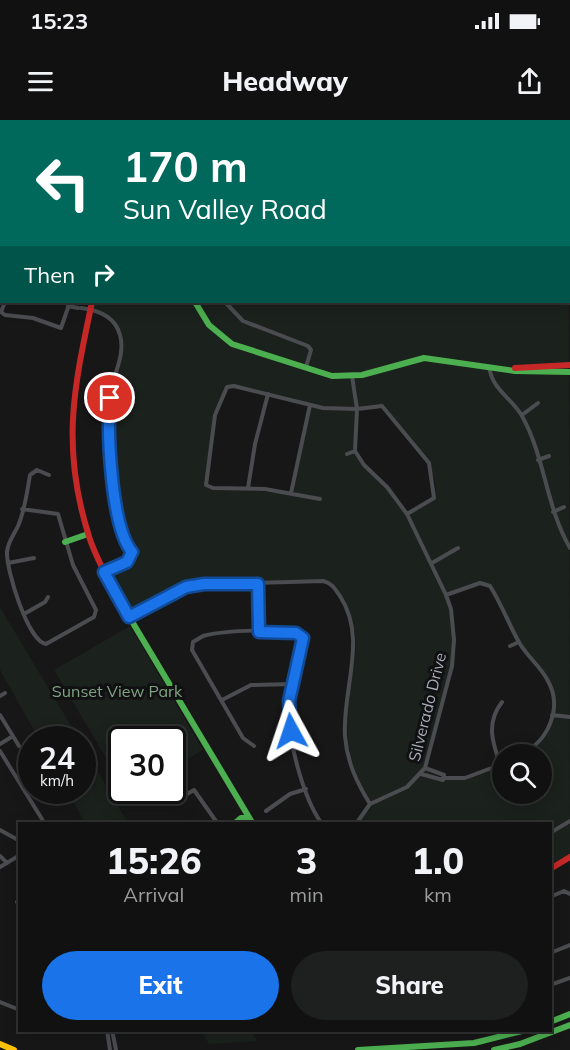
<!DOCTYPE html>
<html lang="en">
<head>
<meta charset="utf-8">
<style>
	:root { --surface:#111; --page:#1e1f1f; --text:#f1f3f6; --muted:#9c9d9f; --line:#303131; --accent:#1a73e8 }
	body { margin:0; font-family:Mulish,sans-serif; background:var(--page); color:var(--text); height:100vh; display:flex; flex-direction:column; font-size:22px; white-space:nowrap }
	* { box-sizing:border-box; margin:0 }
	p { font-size:20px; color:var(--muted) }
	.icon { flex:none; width:33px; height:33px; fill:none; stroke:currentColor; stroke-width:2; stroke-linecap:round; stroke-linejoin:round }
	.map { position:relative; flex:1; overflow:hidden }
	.side { position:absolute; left:18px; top:702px; width:534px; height:210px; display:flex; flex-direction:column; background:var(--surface); border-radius:0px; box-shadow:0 3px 15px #0003,0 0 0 2px var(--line) }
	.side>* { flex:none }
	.top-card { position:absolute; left:0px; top:0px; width:570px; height:183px; box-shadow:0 3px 15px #0003,0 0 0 2px var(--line); background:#00695c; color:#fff; overflow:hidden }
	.fabs { position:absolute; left:492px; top:624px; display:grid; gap:12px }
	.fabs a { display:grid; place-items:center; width:60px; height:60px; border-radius:50%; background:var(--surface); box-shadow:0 3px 15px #0003,0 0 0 2px var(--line); font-size:30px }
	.speed { position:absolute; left:18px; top:606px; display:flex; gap:12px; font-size:30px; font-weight:700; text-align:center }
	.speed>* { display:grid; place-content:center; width:78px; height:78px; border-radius:50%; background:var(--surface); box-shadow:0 3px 15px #0003,0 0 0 2px var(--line); line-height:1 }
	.speed small { font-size:15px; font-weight:400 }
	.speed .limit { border:3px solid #111; border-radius:9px; background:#fff; color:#111 }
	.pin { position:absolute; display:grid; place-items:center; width:51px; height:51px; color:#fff; margin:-26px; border:3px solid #fff; border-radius:50%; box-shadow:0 2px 6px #0007 }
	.me { position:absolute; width:66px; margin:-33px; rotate:355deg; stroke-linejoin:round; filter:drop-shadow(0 0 4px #0008) }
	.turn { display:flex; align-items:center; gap:21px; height:126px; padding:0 24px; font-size:27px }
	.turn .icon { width:78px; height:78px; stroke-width:2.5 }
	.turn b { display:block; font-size:42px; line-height:51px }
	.then { display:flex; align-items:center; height:57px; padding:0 24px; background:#0003; gap:12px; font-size:22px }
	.eta { display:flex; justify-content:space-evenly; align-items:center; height:102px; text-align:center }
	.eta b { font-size:36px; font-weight:800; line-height:42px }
	.primary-button { display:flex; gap:12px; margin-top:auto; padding:12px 24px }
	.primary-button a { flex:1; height:69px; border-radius:36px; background:var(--accent); color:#fff; font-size:24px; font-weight:800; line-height:69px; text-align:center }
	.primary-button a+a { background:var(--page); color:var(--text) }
	.status { display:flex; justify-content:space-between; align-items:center; height:42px; padding:0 30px; background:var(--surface); direction:ltr }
	.status svg { height:16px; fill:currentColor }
	header { display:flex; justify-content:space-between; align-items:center; height:78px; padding:0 24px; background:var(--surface); font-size:27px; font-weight:800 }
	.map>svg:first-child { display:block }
	.green { fill:#1b211c; fill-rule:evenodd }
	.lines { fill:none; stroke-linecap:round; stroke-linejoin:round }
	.street { stroke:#4b4c50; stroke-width:4 }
	.fast { stroke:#4caf50; stroke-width:6 }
	.slow { stroke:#ffc107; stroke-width:6 }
	.jam { stroke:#c62828; stroke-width:6 }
	.route-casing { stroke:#114b97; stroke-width:15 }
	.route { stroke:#1a73e8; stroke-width:10 }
	.labels { text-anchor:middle; stroke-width:6; stroke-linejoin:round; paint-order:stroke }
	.park-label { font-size:16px; fill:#7fa381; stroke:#111113 }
	.street-label { font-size:16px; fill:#a8adb8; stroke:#111113 }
</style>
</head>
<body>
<div class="status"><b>15:23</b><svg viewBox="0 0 49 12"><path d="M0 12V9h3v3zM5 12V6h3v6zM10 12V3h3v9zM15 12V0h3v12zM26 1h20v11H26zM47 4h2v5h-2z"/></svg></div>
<header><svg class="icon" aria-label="menu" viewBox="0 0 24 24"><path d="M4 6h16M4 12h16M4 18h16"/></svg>Headway<svg class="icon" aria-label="share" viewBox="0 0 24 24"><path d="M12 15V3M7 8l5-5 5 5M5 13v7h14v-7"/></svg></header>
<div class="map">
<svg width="570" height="930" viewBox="0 0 570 930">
	<rect width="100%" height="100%" fill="#171717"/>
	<path class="green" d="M367,0H530L366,2Z
		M569,90L570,737L551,750L550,704L358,703L372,686C355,659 346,629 347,598C349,541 374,511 328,463L199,465L169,475L130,498L106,453L129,442L133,434C120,390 107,344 110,298C111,275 127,233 122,216C118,200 105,196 91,192L93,182H568ZM234,268L311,287L292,374L209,367L207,361L216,294L228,269ZM381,287C396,304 452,356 431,380C426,386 415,390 408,394L388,368L359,338L354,322L357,289ZM482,465L491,468C503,490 514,513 527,534C535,547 550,556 554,571C560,594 547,624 526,634H542V674H502V644C476,653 451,667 425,650L454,541L455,508L447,476Z
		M0,486V487L79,619H39L0,550Z
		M130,506L203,630L173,647L172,620H122L121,663L54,550Z
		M83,626L128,703H85L67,671L82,670Z
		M201,911H251L257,921L209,924Z"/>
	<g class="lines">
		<path class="street" d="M37,0V2
			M68,0V2
			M185,0L186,2
			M99,2L100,0
			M344,2L345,0
			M450,2V0
			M558,2V0
			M568,49L570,50
			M5,182L1,192L5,195L33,198L61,208L70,182
			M225,182L243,201L308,226L311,230L306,247
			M68,186L78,188
			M81,188C98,190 115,196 120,215C126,235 112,258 109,278C105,310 112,408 132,432L127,443L104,452
			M489,247C493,271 511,277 522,296C545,337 546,387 570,428
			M352,256L357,289L355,331L364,345L387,367L407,394L446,475L451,489L454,520L452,546L425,648L407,667L370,684L356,704
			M522,295L538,283
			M347,334L355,331
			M538,340L549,336
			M248,368L255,324L268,274
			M291,373L310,285
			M320,379L265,369L213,368L206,365L215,295L227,267L234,266L323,288L357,289L382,286L429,343L434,378L407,394
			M22,389L58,394L73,445L96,490L94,497L46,524C28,522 6,449 7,432C8,421 14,415 18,406C25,390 27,372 30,355L37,350L49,355
			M553,392L564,387
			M8,443L34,438
			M432,443L458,428
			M259,464V512
			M446,475L480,463L490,466C502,485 509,505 520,524C528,537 541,547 548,561C563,588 548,622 521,634
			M24,494L45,482L48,477
			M129,497L173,472L193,465L323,461C332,463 335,469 340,476C368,519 342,569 345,616C347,642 357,663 370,684
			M510,526L519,522
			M0,576L5,573
			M222,580L251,565L292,564
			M0,595L19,626
			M552,595L570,597
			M0,624L13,616
			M254,626L243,618L192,530L193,522L203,516C221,511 290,506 303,518C298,539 290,561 289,583C286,615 303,678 322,704
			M0,631L45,704
			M500,644C492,621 486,603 502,582
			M421,654L443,660L444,655L425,648
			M444,658H465L502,644
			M170,684L194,670L218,704
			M266,691L290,674L306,669
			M0,710L20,721
			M550,713L570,701
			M0,736L7,743
			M0,747L20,735
			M550,777L564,771L570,774
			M20,780L17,782L20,785
			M550,798L551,799
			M550,833L570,825
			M550,865L570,858
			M0,882L20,890
			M107,910L110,930
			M112,910L116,930"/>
		<path class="fast" d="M0,107L2,97
			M0,140L2,135
			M195,182L209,205L232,224L332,256L362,255L424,238L515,251L570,252
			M65,422L88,414
			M112,468L253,704
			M234,704L241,698H249
			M550,902L570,894
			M358,930L474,923L526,910
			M494,930L520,924L570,905"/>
		<path class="slow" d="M8,0V2
			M15,0V2
			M122,0V2
			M0,924L14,930"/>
		<path class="jam" d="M92,182C74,267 61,326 88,413C93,432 104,450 112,468
			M515,248L570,245
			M550,749L570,737"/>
	</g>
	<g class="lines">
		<g class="route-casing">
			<path id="route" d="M110,278C107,312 111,407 132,432L127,442L104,452L129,497L186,467L204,464H258L259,512L296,513L303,518L289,581L291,611"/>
		</g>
		<use href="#route" class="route"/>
	</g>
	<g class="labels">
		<g class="park-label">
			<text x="117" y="577">Sunset View Park</text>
		</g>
		<g class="street-label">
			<text transform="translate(427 587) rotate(-76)" y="6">Silverado Drive</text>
		</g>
	</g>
</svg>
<div class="fabs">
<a><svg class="icon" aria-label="search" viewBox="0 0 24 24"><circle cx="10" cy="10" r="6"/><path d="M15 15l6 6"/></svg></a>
</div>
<div class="speed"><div>24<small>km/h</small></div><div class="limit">30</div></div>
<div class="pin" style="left:110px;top:278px;background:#d93025"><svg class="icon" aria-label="arrive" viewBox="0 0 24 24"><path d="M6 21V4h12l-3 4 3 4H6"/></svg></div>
<svg class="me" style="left:291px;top:611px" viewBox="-20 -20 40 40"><path d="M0-17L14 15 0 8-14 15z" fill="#1a73e8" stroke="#fff" stroke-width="4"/></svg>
<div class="top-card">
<div class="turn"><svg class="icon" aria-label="left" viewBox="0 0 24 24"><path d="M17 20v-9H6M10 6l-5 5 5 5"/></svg><div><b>170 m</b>Sun Valley Road</div></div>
<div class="then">Then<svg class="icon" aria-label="right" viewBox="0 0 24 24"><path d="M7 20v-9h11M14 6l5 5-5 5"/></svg></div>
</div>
<section class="side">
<div class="eta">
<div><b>15:26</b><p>Arrival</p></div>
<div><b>3</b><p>min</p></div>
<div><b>1.0</b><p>km</p></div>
</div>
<div class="primary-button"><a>Exit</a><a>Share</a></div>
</section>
</div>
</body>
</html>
